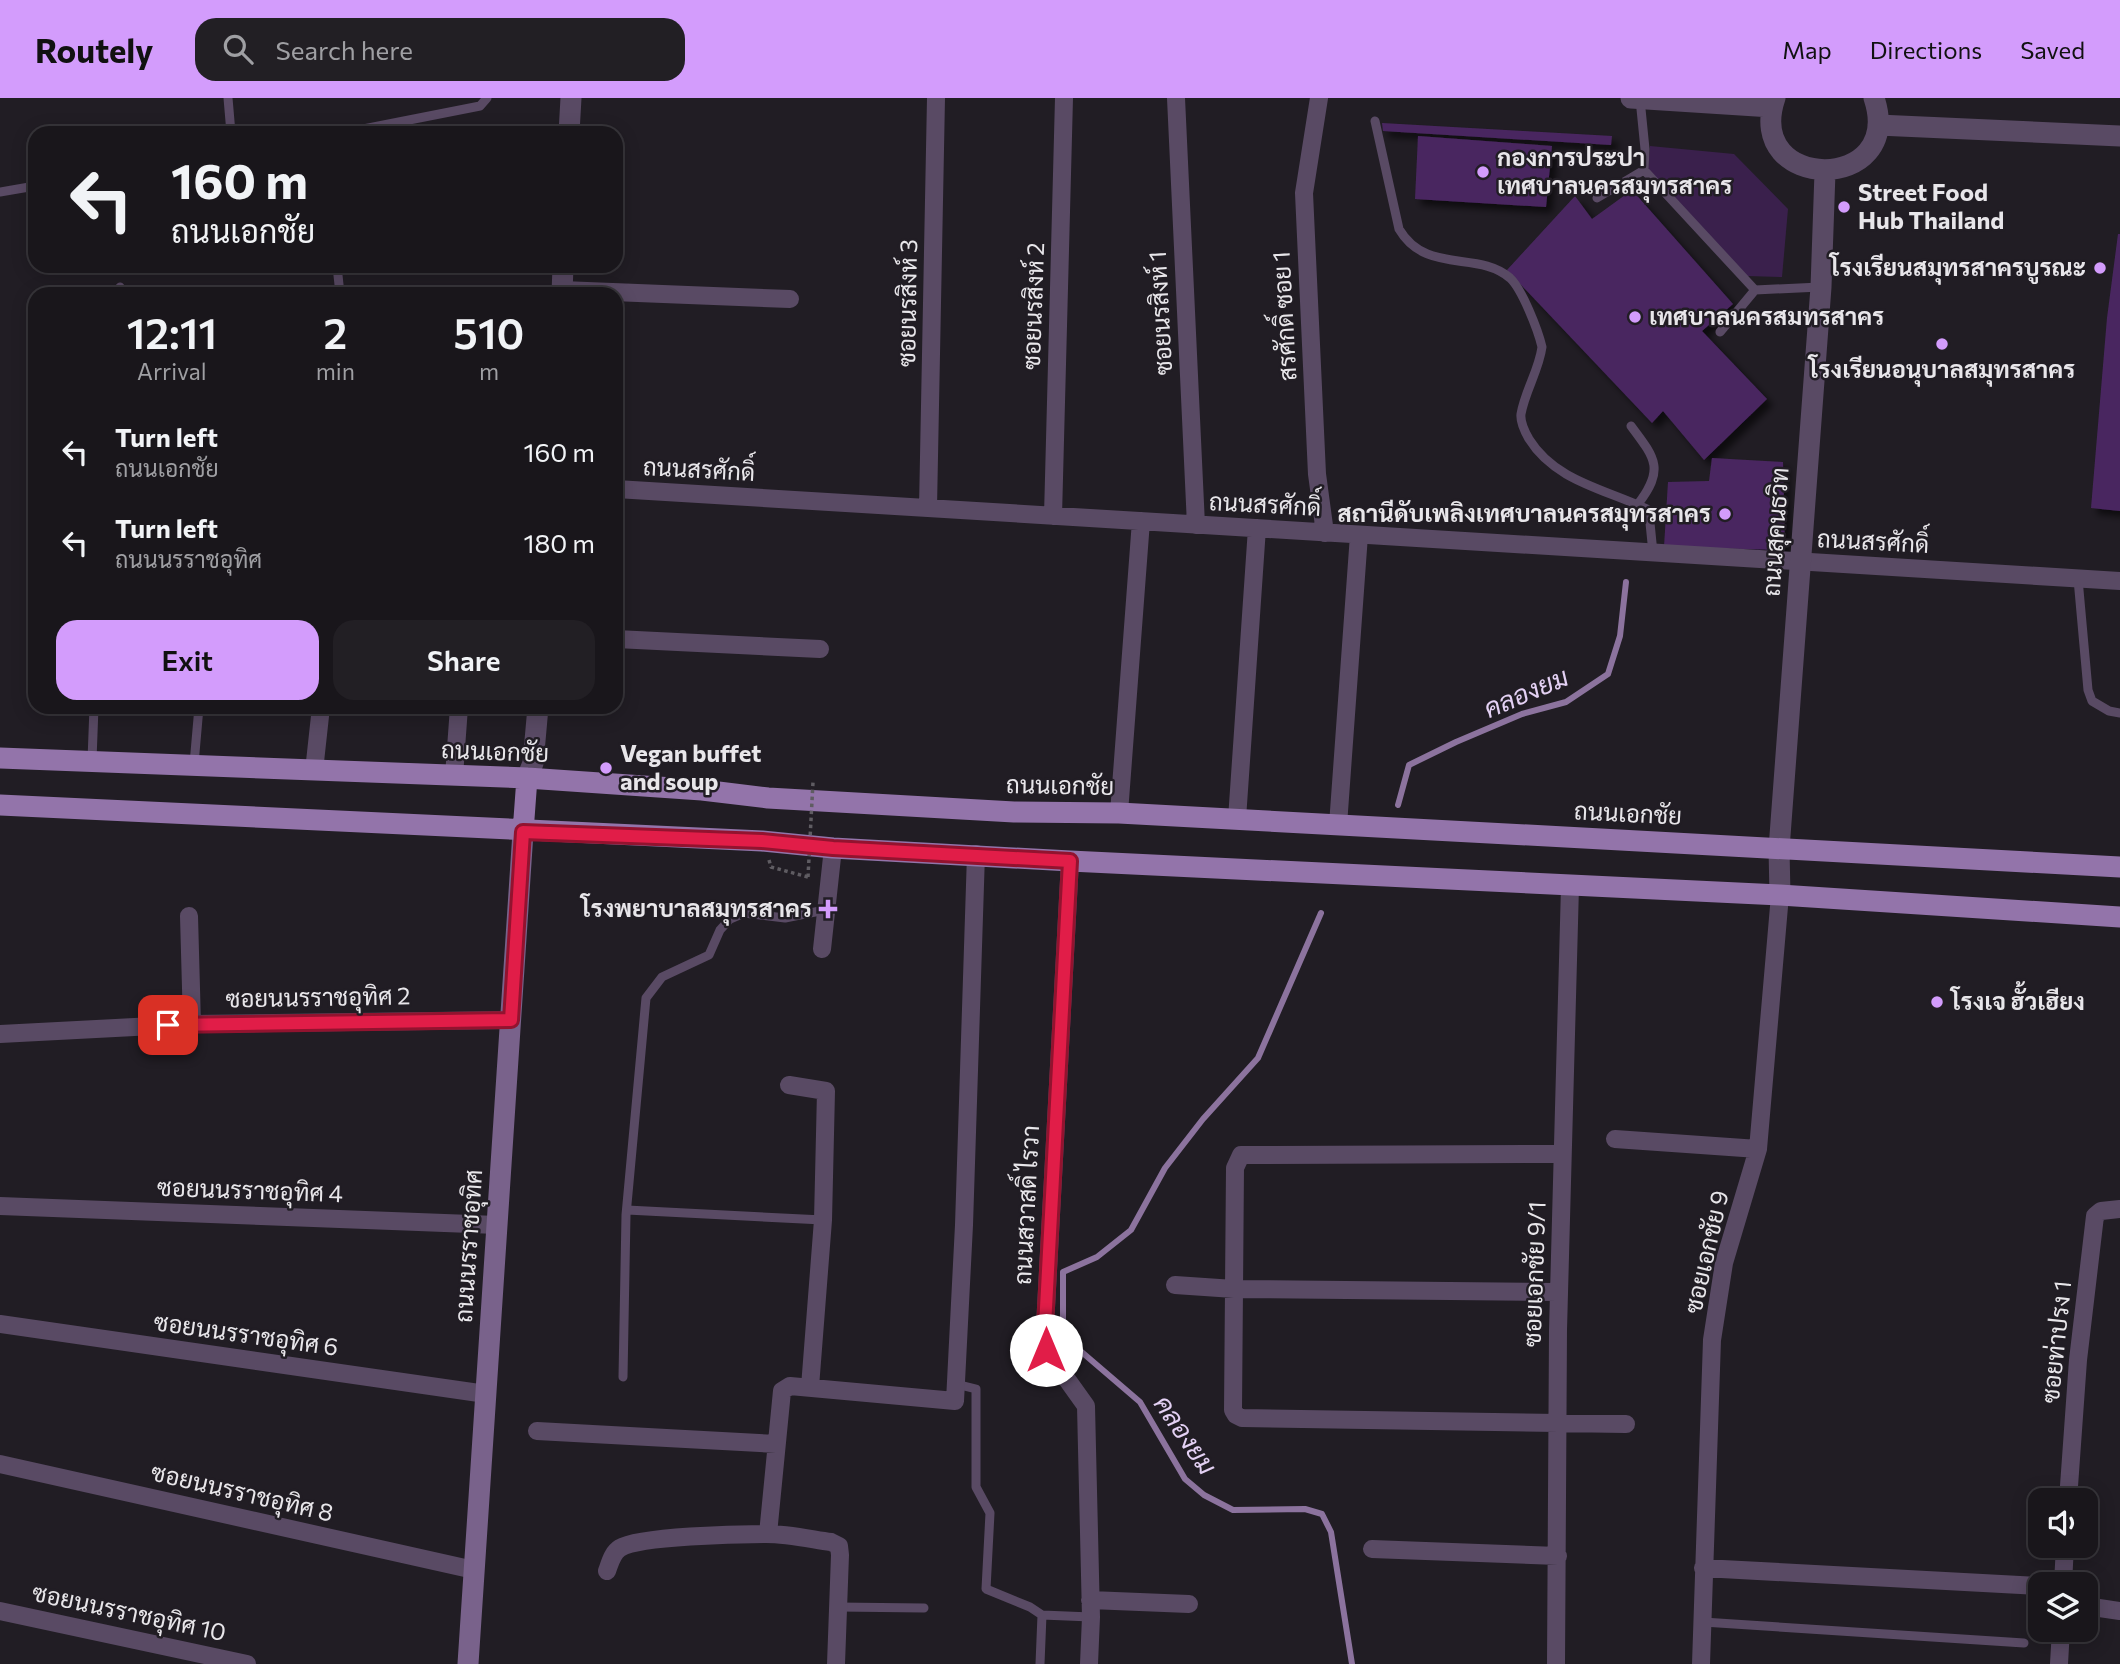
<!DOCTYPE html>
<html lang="en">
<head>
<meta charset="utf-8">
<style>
	:root { --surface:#19161b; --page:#221f24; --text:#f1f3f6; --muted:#9f9fa3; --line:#37353a; --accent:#d39cfc }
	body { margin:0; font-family:Commissioner,Sarabun,sans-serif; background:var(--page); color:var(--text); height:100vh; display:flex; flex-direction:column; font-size:26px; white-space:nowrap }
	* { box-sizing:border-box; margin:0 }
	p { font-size:23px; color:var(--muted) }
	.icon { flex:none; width:38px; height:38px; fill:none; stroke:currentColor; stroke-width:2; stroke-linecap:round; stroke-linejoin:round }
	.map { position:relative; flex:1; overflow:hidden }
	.drawer { position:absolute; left:28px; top:189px; width:595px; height:427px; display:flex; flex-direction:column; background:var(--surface); border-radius:21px; box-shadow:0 4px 18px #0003,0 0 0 2px var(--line) }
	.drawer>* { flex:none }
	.banner { position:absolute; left:28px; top:28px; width:595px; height:147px; border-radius:21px; box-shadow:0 4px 18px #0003,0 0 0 2px var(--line); background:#19161b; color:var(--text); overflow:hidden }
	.tools { position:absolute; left:2028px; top:1390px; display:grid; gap:14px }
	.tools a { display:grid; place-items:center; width:70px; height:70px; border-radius:14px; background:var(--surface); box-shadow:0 4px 18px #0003,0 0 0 2px var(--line); font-size:35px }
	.pin { position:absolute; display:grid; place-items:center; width:60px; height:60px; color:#fff; margin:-30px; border-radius:14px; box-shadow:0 4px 10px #0006 }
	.me { position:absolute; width:77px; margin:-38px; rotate:0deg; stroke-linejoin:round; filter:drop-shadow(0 0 5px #0008) }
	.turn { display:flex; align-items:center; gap:24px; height:147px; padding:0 28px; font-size:32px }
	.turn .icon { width:91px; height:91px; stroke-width:2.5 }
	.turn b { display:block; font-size:49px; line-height:60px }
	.eta { display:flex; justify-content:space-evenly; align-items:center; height:119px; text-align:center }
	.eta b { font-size:42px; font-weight:600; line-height:49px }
	.action { display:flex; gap:14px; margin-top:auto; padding:14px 28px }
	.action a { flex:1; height:80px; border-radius:21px; background:var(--accent); color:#111; font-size:28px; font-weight:600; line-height:80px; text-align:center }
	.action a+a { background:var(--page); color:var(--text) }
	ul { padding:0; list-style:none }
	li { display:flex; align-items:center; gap:21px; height:91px; padding:0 28px }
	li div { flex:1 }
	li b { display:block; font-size:26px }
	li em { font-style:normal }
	header { display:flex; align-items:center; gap:42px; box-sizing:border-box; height:98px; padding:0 35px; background:var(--accent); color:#111 }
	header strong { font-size:33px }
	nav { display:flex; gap:38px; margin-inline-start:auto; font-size:24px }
	.search { width:490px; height:63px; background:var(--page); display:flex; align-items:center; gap:18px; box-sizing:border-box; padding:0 24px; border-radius:21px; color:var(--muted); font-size:26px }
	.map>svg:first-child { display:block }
	.green { fill:#3a204c }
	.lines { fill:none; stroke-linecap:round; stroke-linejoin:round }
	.stream { stroke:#8c739e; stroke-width:6 }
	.building { fill:#492760; filter:url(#shadow) }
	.path { stroke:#5f5c62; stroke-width:3.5; stroke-dasharray:3.5 3.5; stroke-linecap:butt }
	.service { stroke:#594a64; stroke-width:9 }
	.minor { stroke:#594a64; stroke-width:18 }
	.tertiary { stroke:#594a64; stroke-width:21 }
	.secondary { stroke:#79628b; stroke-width:21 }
	.primary { stroke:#9374aa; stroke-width:21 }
	.path-bridge { stroke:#5f5c62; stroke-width:3.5; stroke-dasharray:3.5 3.5; stroke-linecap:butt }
	.route-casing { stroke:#92132f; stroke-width:18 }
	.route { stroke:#e11d48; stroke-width:12 }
	.poi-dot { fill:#d39cfc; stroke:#211d24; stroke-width:2.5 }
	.labels { text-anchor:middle; stroke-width:5; stroke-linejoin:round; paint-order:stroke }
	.poi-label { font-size:24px; font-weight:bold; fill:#e8e6ea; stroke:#211d24; text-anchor:start }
	.street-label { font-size:24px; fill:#e8e6ea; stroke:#211d24 }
	.water-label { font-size:26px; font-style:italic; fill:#e4d1f4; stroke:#211d24 }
</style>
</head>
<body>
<header>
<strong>Routely</strong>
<div class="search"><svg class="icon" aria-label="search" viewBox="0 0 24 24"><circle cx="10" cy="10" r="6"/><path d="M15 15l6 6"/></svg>Search here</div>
<nav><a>Map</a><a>Directions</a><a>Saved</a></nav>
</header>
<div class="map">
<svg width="2120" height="1566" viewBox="0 0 2120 1566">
	<defs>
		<filter id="shadow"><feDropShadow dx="6" dy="6" stdDeviation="3.5" flood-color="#0009"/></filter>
	</defs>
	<rect width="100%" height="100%" fill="#211d24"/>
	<path class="green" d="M1650,48L1734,56L1788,111L1782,179L1747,178L1648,72Z"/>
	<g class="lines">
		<path class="stream" d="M1398,707L1409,667L1456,644L1522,616L1566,604L1608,576L1620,538L1626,484
			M1321,815L1258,960L1203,1021L1165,1070L1131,1132L1097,1159L1063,1174V1238L1140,1304L1185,1381L1204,1397L1233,1412L1305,1411L1322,1416L1331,1434L1352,1566"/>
	</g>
	<path class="building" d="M1382,25L1612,38L1611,47L1383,33Z
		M1418,38L1552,48L1546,109L1415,101Z
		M1632,92L1733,206L1702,233L1767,301L1704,362L1663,313L1652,325L1507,172L1575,98L1592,121Z
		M2118,136H2120V413L2091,410L2107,220Z
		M1712,360L1783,364L1785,452L1664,449L1668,384L1709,383Z"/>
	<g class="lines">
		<path class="path" d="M769,762L771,769L808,779"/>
		<path class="service" d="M228,0L231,35
			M1640,1L1645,51L1644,72
			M1375,23L1399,131C1426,177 1478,152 1510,180C1522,191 1538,232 1542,249C1539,272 1525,293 1521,316C1520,324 1525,334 1529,341C1555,383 1605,391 1647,411L1651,415H1649L1653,455
			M343,35L480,8L487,0
			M0,94L35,88
			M1597,100L1644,72L1755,192L1720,234
			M337,168L340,196
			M1755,192L1820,189
			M119,196L120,189
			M1631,328C1655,360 1665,371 1638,406
			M2078,481L2088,592L2092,603L2109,613L2120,615
			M92,662L94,609
			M194,666L199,609
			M627,1112L823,1122
			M623,1279L626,1117L646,900L662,879L709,857L720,832L730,821L744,815L785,820L825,812
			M956,1286L976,1291V1389L990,1415L986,1491L1030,1509L1042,1517
			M838,1509L924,1510
			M1703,1524L2024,1545
			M1040,1566L1042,1517L1091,1519"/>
		<path class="minor" d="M1176,0L1196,427
			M1319,0L1304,95L1317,376L1325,435
			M562,192L790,201
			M616,391L2120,483
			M928,410L936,0
			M1053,418L1064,0
			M616,541L820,551
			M314,673L321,609
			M454,678L459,609
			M1119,715L1141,423
			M1237,721L1257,430
			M1338,727L1359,437
			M1070,763L1044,1247L1046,1252L1086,1308L1091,1519L1089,1566
			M189,818L192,926
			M822,851L833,750
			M0,936L192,926L511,922
			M789,987L826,993L823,1122L810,1289
			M1615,1041L1758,1051
			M1562,1056L1241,1057L1235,1070L1233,1312L1236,1317L1242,1320L1626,1326
			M0,1108L497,1127
			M1175,1187L1234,1191L1559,1194
			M0,1226L486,1296
			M537,1333L776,1346
			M0,1366L474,1472
			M2068,1402L2078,1262L2095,1118L2101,1113L2120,1111
			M768,1436L782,1293L790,1288L955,1303L964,1127L976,756
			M1372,1451L1558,1458
			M1703,1470L2040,1488
			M607,1473C610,1465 612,1455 620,1450C639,1438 740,1436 766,1436C788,1436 810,1441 831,1444L839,1448L840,1457L836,1566
			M2063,1486L2065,1447
			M1090,1502L1189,1506
			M2086,1508L2120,1513
			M0,1513L247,1566
			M1556,1566L1558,1232L1570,788
			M1701,1566L1712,1242L1724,1165L1758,1051L1780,797
			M2059,1566L2061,1531"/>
		<path class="tertiary" d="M1631,0L1772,9
			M1775,0C1743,95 1906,96 1874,0
			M1878,27L2120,38
			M569,35L571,0
			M562,196L563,168
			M527,680L533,665L538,609
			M1780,797L1779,751L1821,189L1825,74"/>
		<path class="secondary" d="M468,1566L523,734"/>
		<path class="primary" d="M0,660L527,680L702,692L768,700L1014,714L1119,715L2120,769
			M0,707L762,743L833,750L1070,763L1780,797L2120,819
			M523,734L527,680"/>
		<path class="path-bridge" d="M808,779L813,684"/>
	</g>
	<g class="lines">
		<g class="route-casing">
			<path id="route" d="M168,927L511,922L523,734L762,743L833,750L1070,763L1044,1247L1046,1252"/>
		</g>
		<use href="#route" class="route"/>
	</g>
	<g class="poi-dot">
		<circle cx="1483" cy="74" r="7"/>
		<circle cx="1844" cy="109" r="7"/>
		<circle cx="2100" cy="170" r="7"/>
		<circle cx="1635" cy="219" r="7"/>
		<circle cx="1942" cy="246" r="7"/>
		<circle cx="1725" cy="416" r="7"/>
		<circle cx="606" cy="670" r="7"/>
		<path d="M824.5 800.5h7v7h7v7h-7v7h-7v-7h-7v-7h7z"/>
		<circle cx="1937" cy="904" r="7"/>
	</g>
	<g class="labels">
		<g class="poi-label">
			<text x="1497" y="68">กองการประปา<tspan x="1497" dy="28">เทศบาลนครสมุทรสาคร</tspan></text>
			<text x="1858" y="103">Street Food<tspan x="1858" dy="28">Hub Thailand</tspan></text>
			<text x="2086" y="178" text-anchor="end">โรงเรียนสมุทรสาครบูรณะ</text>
			<text x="1649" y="227">เทศบาลนครสมทรสาคร</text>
			<text x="1942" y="280" text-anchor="middle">โรงเรียนอนุบาลสมุทรสาคร</text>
			<text x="1711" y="424" text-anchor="end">สถานีดับเพลิงเทศบาลนครสมุทรสาคร</text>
			<text x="620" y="664">Vegan buffet<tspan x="620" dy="28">and soup</tspan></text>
			<text x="812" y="819" text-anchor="end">โรงพยาบาลสมุทรสาคร</text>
			<text x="1951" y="912">โรงเจ ฮั้วเฮียง</text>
		</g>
		<g class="street-label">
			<text transform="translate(908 205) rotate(-89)" y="8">ซอยนรสิงห์ 3</text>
			<text transform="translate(1034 208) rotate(-88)" y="8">ซอยนรสิงห์ 2</text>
			<text transform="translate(1161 215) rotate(-93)" y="8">ซอยนรสิงห์ 1</text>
			<text transform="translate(1285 218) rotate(-93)" y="8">สรศักดิ์ ซอย 1</text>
			<text transform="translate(699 372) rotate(3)" y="8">ถนนสรศักดิ์</text>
			<text transform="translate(1265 407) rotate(3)" y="8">ถนนสรศักดิ์</text>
			<text transform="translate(1776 434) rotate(-86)" y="8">ถนนสุคนธวิท</text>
			<text transform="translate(1873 444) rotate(3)" y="8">ถนนสรศักดิ์</text>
			<text transform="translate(495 654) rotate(2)" y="8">ถนนเอกชัย</text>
			<text transform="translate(1060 688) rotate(1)" y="8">ถนนเอกชัย</text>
			<text transform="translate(1628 716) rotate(3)" y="8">ถนนเอกชัย</text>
			<text transform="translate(318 900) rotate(-1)" y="8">ซอยนนรราชอุทิศ 2</text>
			<text transform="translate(250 1093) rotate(2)" y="8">ซอยนนรราชอุทิศ 4</text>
			<text transform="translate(1027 1107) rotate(-87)" y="8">ถนนสวาสดิ์ ไรวา</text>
			<text transform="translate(469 1148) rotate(-86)" y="8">ถนนนรราชอุทิศ</text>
			<text transform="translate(1707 1154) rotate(-77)" y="8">ซอยเอกชัย 9</text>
			<text transform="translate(1535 1176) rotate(-88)" y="8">ซอยเอกชัย 9/1</text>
			<text transform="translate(246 1237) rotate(8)" y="8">ซอยนนรราชอุทิศ 6</text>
			<text transform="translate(2057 1244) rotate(-84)" y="8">ซอยท่าปรง 1</text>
			<text transform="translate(242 1395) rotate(13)" y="8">ซอยนนรราชอุทิศ 8</text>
			<text transform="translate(129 1515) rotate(12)" y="8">ซอยนนรราชอุทิศ 10</text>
		</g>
		<g class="water-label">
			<text transform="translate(1526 595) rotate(-23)" y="9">คลองยม</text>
			<text transform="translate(1185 1337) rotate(56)" y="9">คลองยม</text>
		</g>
	</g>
</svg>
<div class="tools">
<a><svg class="icon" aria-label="sound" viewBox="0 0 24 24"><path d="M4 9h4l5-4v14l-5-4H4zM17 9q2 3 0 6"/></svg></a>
<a><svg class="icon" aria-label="layers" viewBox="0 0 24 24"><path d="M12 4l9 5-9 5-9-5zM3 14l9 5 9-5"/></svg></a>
</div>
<div class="pin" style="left:168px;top:927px;background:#d93025"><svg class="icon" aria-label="arrive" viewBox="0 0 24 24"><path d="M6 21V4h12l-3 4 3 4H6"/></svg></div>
<svg class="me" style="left:1046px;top:1252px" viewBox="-20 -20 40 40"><circle r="19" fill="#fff"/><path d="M0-13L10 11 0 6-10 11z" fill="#e11d48"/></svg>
<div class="banner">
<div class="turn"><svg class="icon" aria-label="left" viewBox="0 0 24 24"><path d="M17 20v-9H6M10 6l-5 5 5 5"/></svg><div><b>160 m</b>ถนนเอกชัย</div></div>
</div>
<section class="drawer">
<div class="eta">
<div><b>12:11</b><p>Arrival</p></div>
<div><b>2</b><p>min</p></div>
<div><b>510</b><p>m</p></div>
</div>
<ul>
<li><svg class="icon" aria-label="left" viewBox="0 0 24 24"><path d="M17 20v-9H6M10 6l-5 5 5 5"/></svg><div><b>Turn left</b><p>ถนนเอกชัย</p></div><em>160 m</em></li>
<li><svg class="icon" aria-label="left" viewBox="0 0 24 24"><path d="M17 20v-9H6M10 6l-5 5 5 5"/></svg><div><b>Turn left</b><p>ถนนนรราชอุทิศ</p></div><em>180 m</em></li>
</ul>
<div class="action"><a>Exit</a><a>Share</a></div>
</section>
</div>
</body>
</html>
